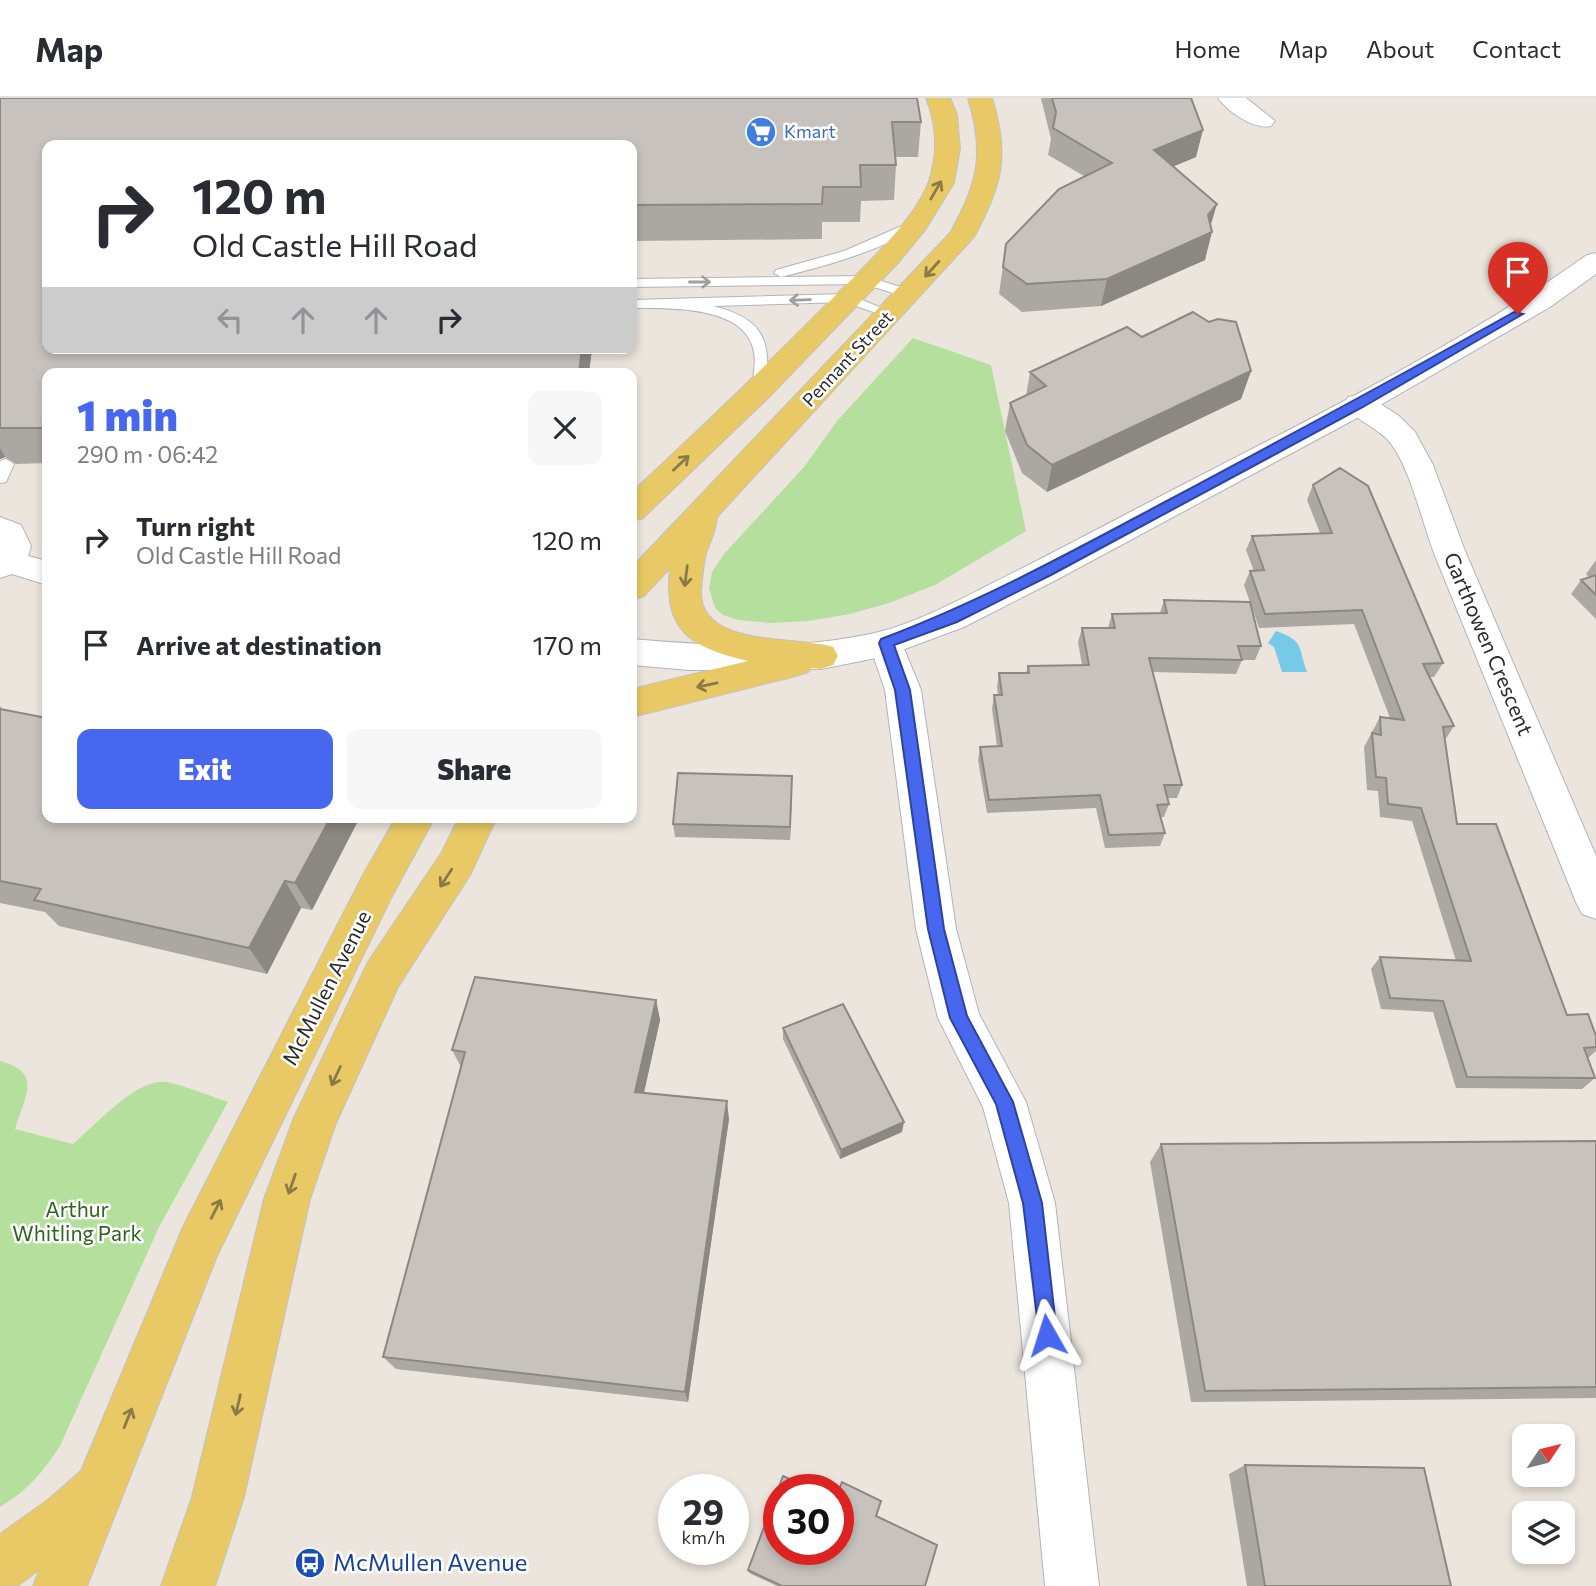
<!DOCTYPE html>
<html lang="en">
<head>
<meta charset="utf-8">
<style>
	:root { --surface:#fff; --page:#f7f7f7; --text:#2b2b33; --muted:#7c7c81; --line:#e1e1e2; --accent:#4767ef }
	body { margin:0; font-family:Commissioner,sans-serif; background:var(--page); color:var(--text); height:100vh; display:flex; flex-direction:column; font-size:26px; white-space:nowrap }
	* { box-sizing:border-box; margin:0 }
	p { font-size:23px; color:var(--muted) }
	.icon { flex:none; width:38px; height:38px; fill:none; stroke:currentColor; stroke-width:2; stroke-linecap:round; stroke-linejoin:round }
	.map { position:relative; flex:1; overflow:hidden }
	.panel { position:absolute; left:42px; top:270px; width:595px; height:455px; display:flex; flex-direction:column; background:var(--surface); border-radius:14px; box-shadow:0 4px 10px #0003 }
	.panel>* { flex:none }
	.hud { position:absolute; left:42px; top:42px; width:595px; height:214px; border-radius:14px; box-shadow:0 4px 10px #0003; background:#fff; color:var(--text); overflow:hidden }
	.needle { width:46px; rotate:55deg }
	.tools { position:absolute; left:1512px; top:1326px; display:grid; gap:14px }
	.tools a { display:grid; place-items:center; width:63px; height:63px; border-radius:14px; background:var(--surface); box-shadow:0 4px 10px #0003; font-size:35px }
	.speed { position:absolute; left:658px; top:1376px; display:flex; gap:14px; font-size:35px; font-weight:700; text-align:center }
	.speed>* { display:grid; place-content:center; width:91px; height:91px; border-radius:50%; background:var(--surface); box-shadow:0 4px 10px #0003; line-height:1 }
	.speed small { font-size:18px; font-weight:400 }
	.speed .limit { border:10px solid #d22; background:#fff; color:#111 }
	.pin { position:absolute; display:grid; place-items:center; width:60px; height:60px; color:#fff; margin:-72px -30px; border-radius:50% 50% 50% 0; rotate:-45deg; box-shadow:0 0 7px #0007 }
	.pin .icon { rotate:45deg }
	.me { position:absolute; width:77px; margin:-38px; rotate:354deg; stroke-linejoin:round; filter:drop-shadow(0 0 5px #0008) }
	.turn { display:flex; align-items:center; gap:24px; height:147px; padding:0 35px; font-size:32px }
	.turn .icon { width:91px; height:91px; stroke-width:2.5 }
	.turn b { display:block; font-size:49px; line-height:60px }
	.lanes { display:flex; align-items:center; height:66px; padding:0 35px; background:#0003; justify-content:center; gap:35px; direction:ltr }
	.lanes .off { opacity:.35 }
	.round { display:grid; place-items:center; flex:none; width:74px; height:74px; border-radius:14px; background:var(--page) }
	.head { display:flex; align-items:center; justify-content:space-between; height:119px; padding:0 35px }
	h1 { font-size:42px; font-weight:800; line-height:52px; color:var(--accent) }
	.button { display:flex; gap:14px; margin-top:auto; padding:14px 35px }
	.button a { flex:1; height:80px; border-radius:14px; background:var(--accent); color:#fff; font-size:28px; font-weight:800; line-height:80px; text-align:center }
	.button a+a { background:var(--page); color:var(--text) }
	ul { padding:0; list-style:none }
	li { display:flex; align-items:center; gap:21px; height:105px; padding:0 35px }
	li div { flex:1 }
	li b { display:block; font-size:26px }
	li em { font-style:normal }
	header { display:flex; align-items:center; gap:42px; box-sizing:border-box; height:98px; padding:0 35px; background:var(--surface); border-bottom:2px solid var(--line) }
	header strong { font-size:33px }
	nav { display:flex; gap:38px; margin-inline-start:auto; font-size:24px }
	.map>svg:first-child { display:block }
	.green { fill:#b4df9d }
	.water { fill:#76cae7 }
	.lines { fill:none; stroke-linecap:round; stroke-linejoin:round }
	.service-casing { stroke:#b1b4bd; stroke-width:2 }
	.minor-casing { stroke:#b1b4bd; stroke-width:2 }
	.tertiary-casing { stroke:#b1b4bd; stroke-width:2 }
	.primary-casing { stroke:#c3c3c3; stroke-width:2 }
	.service { fill:#fff; fill-rule:evenodd }
	.minor { fill:#fff; fill-rule:evenodd }
	.tertiary { fill:#fff; fill-rule:evenodd }
	.primary { fill:#e8c966; fill-rule:evenodd }
	.wall { fill:#aba7a3 }
	.shaded-wall { fill:#8b8884 }
	.building { fill:#c7c2bd; stroke:#8b8884; stroke-width:2 }
	.oneway { stroke:#897a48 }
	.oneway2 { stroke:#9f9f9f }
	.route { fill:#4767ef; stroke:#2e439b; stroke-width:2 }
	.labels { text-anchor:middle; stroke-width:5; stroke-linejoin:round; paint-order:stroke }
	.far-shop-label { font-size:18px; fill:#366cbe; stroke:#fff; text-anchor:start }
	.far-street-label { font-size:18px; fill:#2a2a2a; stroke:#fff }
	.street-label { font-size:21px; fill:#2a2a2a; stroke:#fff }
	.park-label { font-size:21px; fill:#2d631e; stroke:#fff }
	.near-transit-label { font-size:24px; fill:#164399; stroke:#fff; text-anchor:start }
</style>
</head>
<body>
<header>
<strong>Map</strong>
<nav><a>Home</a><a>Map</a><a>About</a><a>Contact</a></nav>
</header>
<div class="map">
<svg width="1596" height="1488" viewBox="0 0 1596 1488">
	<rect width="100%" height="100%" fill="#ece5dd"/>
	<path class="green" d="M913,240L991,267L1026,433L935,487L889,505L850,516L808,523L771,525L738,522L723,517L715,510L709,490L712,474L724,456L804,369L837,323Z
		M0,963C44,974 24,1000 15,1031L73,1046C95,1028 136,980 166,984C186,988 208,997 228,1004L159,1129L60,1348C43,1374 27,1393 0,1409Z"/>
	<path class="water" d="M1276,533C1305,543 1298,550 1307,574H1282L1274,549L1268,545Z"/>
	<g class="lines">
		<g class="service-casing">
			<path id="service" d="M913,123L920,127L918,130C875,154 829,167 781,179L865,178L914,193V199L909,200L864,186L632,189V181L781,179L774,175L776,172L844,153Z
				M847,196L897,216L890,220L845,204L713,208C765,221 772,243 765,293L758,298L751,293C753,279 757,264 753,250C742,207 666,210 632,210V202Z
				M6,361L14,366L6,384L0,385V363Z"/>
		</g>
		<g class="minor-casing">
			<path id="minor" d="M1218,0H1246L1275,23L1271,28C1254,32 1228,14 1218,0Z
				M1359,297L1370,299L1399,318L1415,334L1433,367L1465,453L1596,758V821L1582,816L1576,804C1530,691 1484,578 1438,465C1423,430 1413,377 1392,347C1379,329 1356,324 1344,306L1348,299Z
				M886,532L898,536L921,592L956,831L979,916L1026,1004L1055,1105L1099,1488H1045L1009,1105L983,1009L938,920L916,831L885,592L869,545L874,536Z"/>
		</g>
		<g class="tertiary-casing">
			<path id="tertiary" d="M1596,155V176L1550,209L1370,313L1058,481L964,529L886,558L821,571L689,572L632,567V541C713,548 799,553 879,534C914,525 949,507 981,491C1033,465 1085,438 1136,411C1287,332 1447,256 1587,157Z
				M0,419L21,427L31,448L28,458L47,463V487L12,476L0,480Z"/>
		</g>
		<g class="primary-casing">
			<path id="primary" d="M926,0H950L957,17L960,50L954,85L925,132L898,165L768,300L643,420L632,423V394C701,330 769,265 835,198C863,170 916,121 929,83C938,55 937,27 926,0Z
				M968,0H992C1010,57 1002,88 974,139L717,419C717,430 710,444 706,455C703,467 702,480 701,493C699,550 797,538 833,549L838,558L833,567L821,571L811,570L808,574L796,578L632,619V591L748,563C691,549 663,534 670,470L644,498L632,502V469L950,135C978,86 985,55 968,0Z
				M396,719H435L391,800L217,1158L87,1488H33L40,1471L19,1487L0,1488V1436L49,1401L81,1373L183,1129L363,777Z
				M459,719H497L470,777L398,889L336,1025L310,1101L244,1399L215,1488H161L192,1399L264,1101L293,1022L368,864L442,754Z"/>
		</g>
		<use href="#service" class="service"/>
		<use href="#minor" class="minor"/>
		<use href="#tertiary" class="tertiary"/>
		<use href="#primary" class="primary"/>
	</g>
	<path class="wall" d="M0,0L921,24L918,59H895L896,67L894,102L861,103L860,124H822V141L632,143V47H47L592,250L589,275H47V365L16,366L5,359L0,361Z
		M1041,0H1191L1196,59L1174,68L1211,127L1205,162L1101,208L1022,214L999,196L1006,146L1084,78L1048,57L1051,41Z
		M1142,239L1251,273L1241,301L1047,394L1022,375L1005,333L1010,305L1026,298L1030,274Z
		M1313,387L1443,565L1434,579H1429L1454,628L1445,642L1457,726L1567,917L1596,938V953L1588,960L1595,980L1582,991L1456,990L1433,914L1381,911L1371,871L1380,859L1456,863L1412,723L1380,719L1378,693L1367,692L1364,649L1380,619L1390,620L1354,526L1259,530L1251,506L1261,548L1255,562H1242L1236,576L1153,574L1182,687L1177,700H1167L1169,706L1164,719H1161L1165,735L1160,748L1105,750L1096,710L987,715L978,662L980,649L997,648L992,611L994,597H998L997,589L999,575H1026L1028,568L1082,567L1078,544L1082,530H1108L1112,516L1160,515L1164,502L1250,504L1244,487L1250,473H1254L1246,452L1252,438L1320,435L1307,402Z
		M1596,462V521L1571,496L1581,482L1589,479L1586,476Z
		M0,608L3,612L47,719H360L312,812L301,810L267,876L59,828L45,814L0,805Z
		M792,692L790,742L675,739L673,726Z
		M656,902L660,922L644,995L729,1021L688,1304L396,1271L383,1259L461,969L452,952Z
		M783,930L902,1034L840,1061L783,941Z
		M1596,1043V1300L1191,1304L1150,1064L1161,1046Z
		M1245,1367L1451,1488H1247L1229,1376Z
		M779,1391L925,1488H777L749,1475L748,1472Z"/>
	<path class="shaded-wall" d="M1203,32L1196,59L1148,79L1154,52Z
		M1217,106L1209,133L1212,134L1205,162L1101,208L1107,181L1208,117Z
		M582,250H592L589,275H579Z
		M1251,273L1241,301L1047,394L1052,367Z
		M0,350L5,359L0,361Z
		M792,678V692L790,742V729Z
		M331,719H360L312,812L295,785Z
		M285,783L301,810L267,876L249,850Z
		M656,902L660,922L640,1012L635,994Z
		M727,1003L729,1021L688,1304L685,1294Z
		M904,1024L902,1034L840,1061L841,1052Z"/>
	<path class="building" d="M0,0H917L921,24H892L896,67H860L861,89H823L822,106L632,107V47H47V250H582L579,275H47V330H0Z
		M1052,0H1191L1203,32L1154,52L1217,106L1208,117L1212,134L1107,181L1027,186L1003,169L1006,146L1059,91L1112,65L1053,30L1056,14Z
		M1193,214L1209,224L1218,221L1236,224L1251,273L1052,367L1027,347L1010,305L1046,288L1030,274L1127,229L1142,239Z
		M1340,370L1368,388L1443,565L1423,566L1454,628L1443,629L1457,726H1496L1567,917L1588,916L1596,938V949L1584,950L1595,980L1467,979L1443,903L1390,900L1380,859L1471,863L1421,710L1388,706L1386,680L1376,679L1372,635L1381,637L1380,619L1404,622L1362,512L1265,516L1250,473L1264,472L1252,438L1332,435L1313,387Z
		M1596,477V497L1581,482Z
		M1164,502L1250,504L1261,548H1238L1242,562L1149,560L1182,687H1164L1169,706L1157,707L1165,735L1109,737L1100,697L989,702L980,649L1002,648L994,597H1002L999,575H1029L1028,568L1089,567L1082,530H1115L1112,516L1167,515Z
		M0,611L47,620V719H331L295,785L285,783L249,850L34,802L41,791L0,783Z
		M678,675L792,678L790,729L673,726Z
		M475,879L656,902L635,994L727,1003L685,1294L383,1259L465,954L452,952Z
		M843,906L904,1024L841,1052L783,930Z
		M1596,1043V1289L1205,1293L1161,1046Z
		M1245,1367L1424,1370L1451,1488H1265Z
		M783,1378L812,1391H779V1451H838V1394L842,1384L881,1403L876,1418L937,1447L925,1488H782L748,1472Z"/>
	<defs><path id="oneway-shaft" d="M-6 0H5M1.5-3L5.5 0L1.5 3" fill="none" stroke-width="1.6" stroke-linecap="round" stroke-linejoin="round" transform="scale(1.75)"/></defs>
	<g class="oneway">
		<use href="#oneway-shaft" transform="translate(936 92) rotate(-60)"/>
		<use href="#oneway-shaft" transform="translate(932 171) rotate(132)"/>
		<use href="#oneway-shaft" transform="translate(681 365) rotate(-43)"/>
		<use href="#oneway-shaft" transform="translate(686 478) rotate(97)"/>
		<use href="#oneway-shaft" transform="translate(707 587) rotate(168)"/>
		<use href="#oneway-shaft" transform="translate(446 780) rotate(123)"/>
		<use href="#oneway-shaft" transform="translate(336 978) rotate(115)"/>
		<use href="#oneway-shaft" transform="translate(292 1086) rotate(109)"/>
		<use href="#oneway-shaft" transform="translate(216 1111) rotate(-63)"/>
		<use href="#oneway-shaft" transform="translate(238 1307) rotate(103)"/>
		<use href="#oneway-shaft" transform="translate(128 1320) rotate(-68)"/>
	</g>
	<g class="oneway2">
		<use href="#oneway-shaft" transform="translate(700 184)"/>
		<use href="#oneway-shaft" transform="translate(800 202) rotate(178)"/>
	</g>
	<path class="route" d="M1514,214L1523,216L1363,309L1051,477L957,524L894,547L910,592L944,831L967,918L1013,1004L1042,1105L1057,1237L1054,1244L1047,1247L1040,1244L1023,1105L996,1006L950,920L928,831L895,592L879,545L881,541C980,504 1071,454 1163,405C1281,342 1398,279 1514,214Z"/>
	<defs>
		<g id="supermarket-disc" transform="scale(1.575)"><circle r="9.5" fill="#3f7fe0" stroke="#fff"/><path d="M-6-5.5h2.5l.6 2H6L4.5 2H-2.5L-4.4-4H-6ZM-1.5 3.2a1.3 1.3 0 1 0 .1 0ZM3 3.2a1.3 1.3 0 1 0 .1 0Z" fill="#fff"/></g>
		<g id="bus-disc" transform="scale(1.575)"><circle r="9.5" fill="#1a4fb4" stroke="#fff"/><path d="M-5-6H5V4H4V6H2V4H-2V6H-4V4H-5ZM-3.5-4V0h7V-4ZM-3.5 1.2v1.5H-2V1.2ZM2 1.2v1.5H3.5V1.2Z" fill="#fff"/></g>
	</defs>
	<g fill-rule="evenodd">
		<use href="#supermarket-disc" x="761" y="34"/>
		<use href="#bus-disc" x="310" y="1465"/>
	</g>
	<g class="labels">
		<g class="far-shop-label">
			<text x="784" y="40">Kmart</text>
		</g>
		<g class="far-street-label">
			<text transform="translate(848 261) rotate(-47)" y="6">Pennant Street</text>
		</g>
		<g class="street-label">
			<text transform="translate(1488 546) rotate(67)" y="7">Garthowen Crescent</text>
			<text transform="translate(327 890) rotate(-63)" y="7">McMullen Avenue</text>
		</g>
		<g class="park-label">
			<text x="77" y="1119">Arthur<tspan x="77" dy="24">Whitling Park</tspan></text>
		</g>
		<g class="near-transit-label">
			<text x="333" y="1473">McMullen Avenue</text>
		</g>
	</g>
</svg>
<div class="tools">
<a><svg class="needle" viewBox="-14 -14 28 28"><path d="M0-13l5 13h-10z" fill="#e53935"/><path d="M0 13l5-13h-10z" fill="#7c7c81"/></svg></a>
<a><svg class="icon" aria-label="layers" viewBox="0 0 24 24"><path d="M12 4l9 5-9 5-9-5zM3 14l9 5 9-5"/></svg></a>
</div>
<div class="speed"><div>29<small>km/h</small></div><div class="limit">30</div></div>
<div class="pin" style="left:1518px;top:216px;background:#d93025"><svg class="icon" aria-label="arrive" viewBox="0 0 24 24"><path d="M6 21V4h12l-3 4 3 4H6"/></svg></div>
<svg class="me" style="left:1047px;top:1237px" viewBox="-20 -20 40 40"><path d="M0-17L14 15 0 8-14 15z" fill="#4767ef" stroke="#fff" stroke-width="4"/></svg>
<div class="hud">
<div class="turn"><svg class="icon" aria-label="right" viewBox="0 0 24 24"><path d="M7 20v-9h11M14 6l5 5-5 5"/></svg><div><b>120 m</b>Old Castle Hill Road</div></div>
<div class="lanes"><svg class="icon off" aria-label="left" viewBox="0 0 24 24"><path d="M17 20v-9H6M10 6l-5 5 5 5"/></svg><svg class="icon off" aria-label="ahead" viewBox="0 0 24 24"><path d="M12 20V5M6 11l6-6 6 6"/></svg><svg class="icon off" aria-label="ahead" viewBox="0 0 24 24"><path d="M12 20V5M6 11l6-6 6 6"/></svg><svg class="icon" aria-label="right" viewBox="0 0 24 24"><path d="M7 20v-9h11M14 6l5 5-5 5"/></svg></div>
</div>
<section class="panel">
<div class="head"><div><h1>1 min</h1><p>290 m · 06:42</p></div><a class="round"><svg class="icon" aria-label="close" viewBox="0 0 24 24"><path d="M6 6l12 12M18 6L6 18"/></svg></a></div>
<ul>
<li><svg class="icon" aria-label="right" viewBox="0 0 24 24"><path d="M7 20v-9h11M14 6l5 5-5 5"/></svg><div><b>Turn right</b><p>Old Castle Hill Road</p></div><em>120 m</em></li>
<li><svg class="icon" aria-label="arrive" viewBox="0 0 24 24"><path d="M6 21V4h12l-3 4 3 4H6"/></svg><div><b>Arrive at destination</b></div><em>170 m</em></li>
</ul>
<div class="button"><a>Exit</a><a>Share</a></div>
</section>
</div>
</body>
</html>
